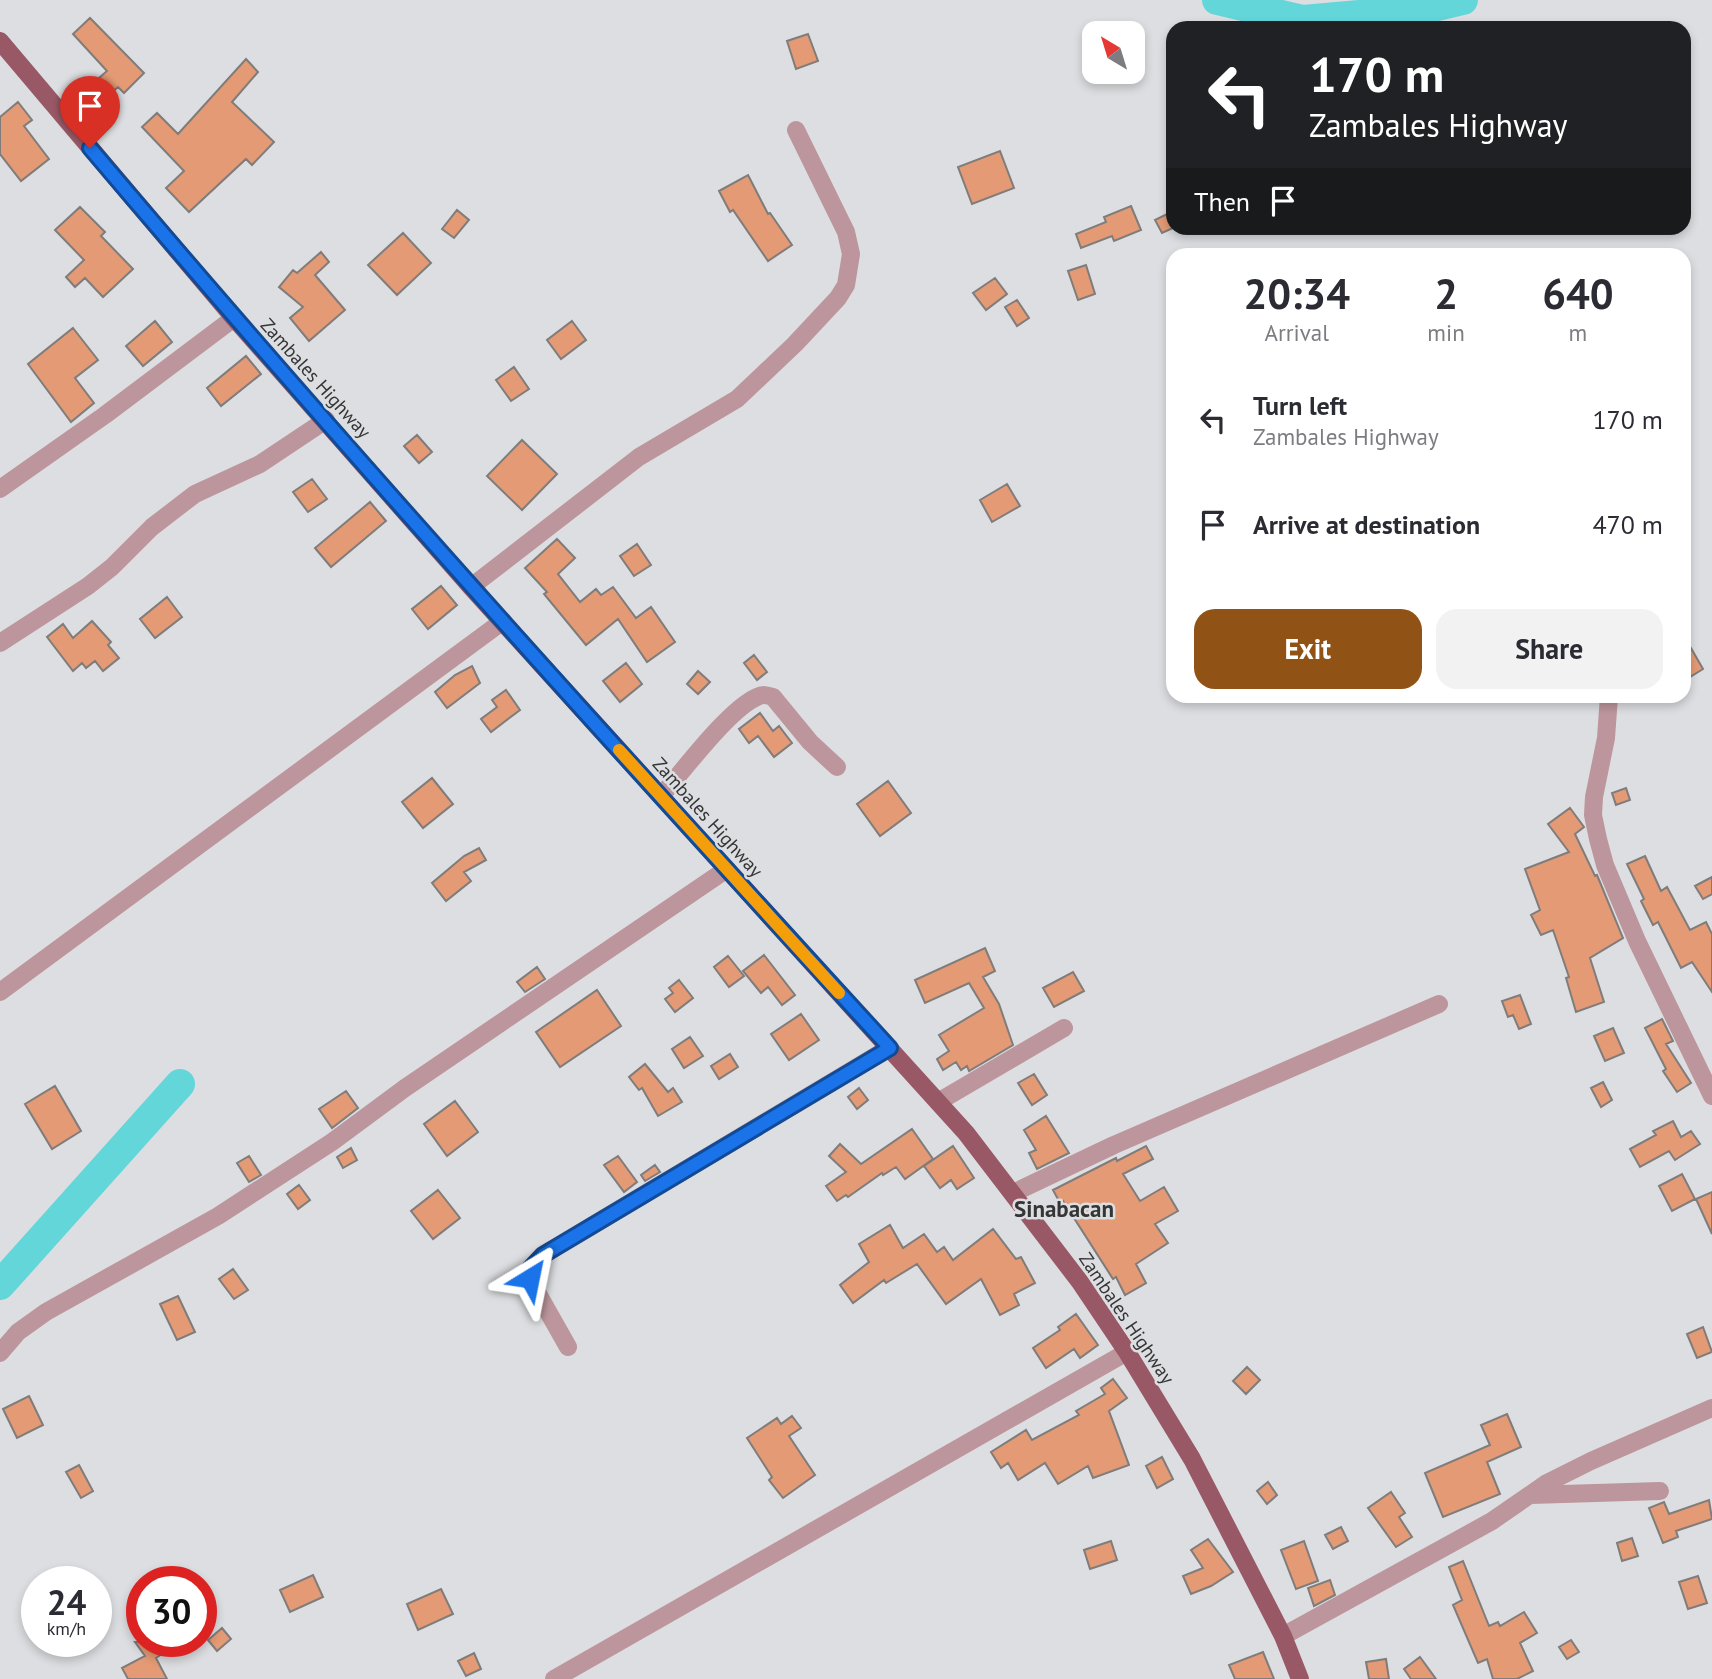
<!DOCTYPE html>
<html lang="en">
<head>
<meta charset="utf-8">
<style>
	:root { --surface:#fff; --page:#f2f2f3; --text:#2b2b33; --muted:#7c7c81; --accent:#905315 }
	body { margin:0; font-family:"PT Sans",sans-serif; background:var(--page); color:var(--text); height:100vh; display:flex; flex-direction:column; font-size:26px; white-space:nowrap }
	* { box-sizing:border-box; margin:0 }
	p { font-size:23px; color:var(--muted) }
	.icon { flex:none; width:38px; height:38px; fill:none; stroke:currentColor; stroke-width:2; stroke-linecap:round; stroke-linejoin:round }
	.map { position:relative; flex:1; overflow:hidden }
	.panel { position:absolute; left:1166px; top:248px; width:525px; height:455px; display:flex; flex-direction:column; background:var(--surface); border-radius:21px; box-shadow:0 4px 10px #0003 }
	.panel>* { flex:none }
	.guide { position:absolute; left:1166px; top:21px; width:525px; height:214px; border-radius:21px; box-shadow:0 4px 10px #0003; background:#202124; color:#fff; overflow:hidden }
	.needle { width:46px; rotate:322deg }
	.buttons { position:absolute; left:1082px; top:21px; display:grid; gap:14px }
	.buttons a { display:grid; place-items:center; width:63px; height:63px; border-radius:14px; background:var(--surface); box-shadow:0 4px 10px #0003; font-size:35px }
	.speed { position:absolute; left:21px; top:1566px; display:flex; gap:14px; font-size:35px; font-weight:700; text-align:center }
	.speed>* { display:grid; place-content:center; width:91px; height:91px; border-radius:50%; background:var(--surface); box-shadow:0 4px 10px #0003; line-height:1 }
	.speed small { font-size:18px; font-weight:400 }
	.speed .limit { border:10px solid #d22; background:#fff; color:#111 }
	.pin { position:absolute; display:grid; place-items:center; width:60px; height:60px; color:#fff; margin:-72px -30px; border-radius:50% 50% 50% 0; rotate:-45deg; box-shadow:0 0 7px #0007 }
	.pin .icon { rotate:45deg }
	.me { position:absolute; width:77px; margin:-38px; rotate:35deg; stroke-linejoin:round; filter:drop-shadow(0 0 5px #0008) }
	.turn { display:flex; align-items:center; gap:24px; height:147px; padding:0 28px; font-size:32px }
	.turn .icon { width:91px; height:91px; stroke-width:2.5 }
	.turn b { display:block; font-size:49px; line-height:60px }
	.then { display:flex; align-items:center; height:66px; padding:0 28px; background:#0003; gap:14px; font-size:26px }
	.eta { display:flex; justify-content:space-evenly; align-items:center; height:119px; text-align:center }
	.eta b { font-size:42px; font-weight:700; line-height:49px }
	.button { display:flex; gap:14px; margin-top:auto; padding:14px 28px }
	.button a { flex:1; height:80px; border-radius:21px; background:var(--accent); color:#fff; font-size:28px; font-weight:700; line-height:80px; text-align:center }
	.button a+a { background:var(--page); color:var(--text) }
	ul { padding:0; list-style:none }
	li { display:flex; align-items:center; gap:21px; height:105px; padding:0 28px }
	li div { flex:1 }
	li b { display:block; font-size:26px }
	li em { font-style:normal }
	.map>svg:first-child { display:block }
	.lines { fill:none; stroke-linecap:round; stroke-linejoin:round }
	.river { stroke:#63d6da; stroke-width:30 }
	.building { fill:#e49a74; stroke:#7f7c7b; stroke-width:2 }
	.minor { stroke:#bc969c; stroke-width:18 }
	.major { stroke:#995866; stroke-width:18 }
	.route-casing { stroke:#114b97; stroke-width:18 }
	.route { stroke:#1a73e8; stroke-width:12 }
	.slow { stroke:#f59e0b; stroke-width:12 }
	.labels { text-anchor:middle; stroke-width:5; stroke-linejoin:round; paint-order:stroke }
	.street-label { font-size:19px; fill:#343535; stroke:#dddee1 }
	.quarter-label { font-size:23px; font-weight:bold; fill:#343535; stroke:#dddee1 }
</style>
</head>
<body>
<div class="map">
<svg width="1712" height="1679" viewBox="0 0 1712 1679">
	<rect width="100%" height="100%" fill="#dddee1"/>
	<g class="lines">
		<path class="river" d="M1217,0L1303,20L1425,9L1463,0
			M0,1285L180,1084"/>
	</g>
	<path class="building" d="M90,18L144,73L124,93L118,87L104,99L101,96L87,108L77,97L107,71L73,34Z
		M808,34L818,61L796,69L787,41Z
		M246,59L258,72L232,102L274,142L252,165L246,159L189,212L166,188L184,171L142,127L157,113L178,134Z
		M18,102L32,120L24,126L49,159L21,181L0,154V117Z
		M1000,151L1014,188L972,204L958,167Z
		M748,175L768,214L770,213L792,245L768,261L733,210L730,212L719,191Z
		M1131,206L1141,230L1114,241L1112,236L1081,248L1076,234L1106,222L1104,217Z
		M80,207L105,232L101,236L133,269L103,297L85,278L75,287L66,277L84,260L55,230Z
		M457,210L469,220L454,238L442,229Z
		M1167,214L1173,228L1162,233L1155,220Z
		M403,233L431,263L397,295L368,265Z
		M321,252L329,262L315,275L345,310L309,341L290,318L303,307L279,287L293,270L297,273Z
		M1086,265L1095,294L1078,300L1068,271Z
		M995,278L1007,294L986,310L973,293Z
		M1017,300L1029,318L1017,326L1005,307Z
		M155,321L172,342L143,366L126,346Z
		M572,321L586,340L561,359L547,340Z
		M73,328L98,360L75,378L94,403L71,422L28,364Z
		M246,356L261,374L221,406L207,388Z
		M514,367L529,389L511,401L496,380Z
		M417,435L432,452L419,463L404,446Z
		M522,440L557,474L522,510L487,476Z
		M312,479L327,499L308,512L293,492Z
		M1007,484L1020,506L992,522L980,500Z
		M370,502L386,521L331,567L315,548Z
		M557,539L575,558L558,574L580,602L596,589L601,595L613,587L636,618L651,607L675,642L647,662L618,619L586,645L544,594L547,592L525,568Z
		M637,544L651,565L634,576L620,556Z
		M441,586L457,605L428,629L412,609Z
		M167,597L182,617L155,638L140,619Z
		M92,621L111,642L108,645L119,658L103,671L95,661L86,668L82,663L73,671L47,637L63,624L73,638Z
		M1684,636L1703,669L1690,677L1684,665Z
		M754,655L767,672L757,680L744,663Z
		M626,663L642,684L620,702L603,681Z
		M472,666L480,683L447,708L435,692L455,675Z
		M698,671L710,682L698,694L687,684Z
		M506,690L520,710L491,732L481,719L497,707L492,700Z
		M760,713L773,731L779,726L792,743L774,757L758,736L749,743L739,729Z
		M432,778L453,804L423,828L402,802Z
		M888,781L911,813L880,836L857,804Z
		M1626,788L1630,800L1616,805L1612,793Z
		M1570,808L1584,827L1575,834L1595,876L1597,875L1623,938L1590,958L1604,1002L1576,1012L1566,978L1569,977L1553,930L1541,935L1531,915L1540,910L1525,869L1569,852L1548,824Z
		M479,848L486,860L464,872L471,881L446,901L432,883L464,856Z
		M1645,856L1661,891L1667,887L1690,930L1706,922L1712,934V992L1692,962L1681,968L1658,922L1653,925L1641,901L1644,899L1627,864Z
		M1712,877V894L1703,899L1695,886Z
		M985,948L995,971L983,977L999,1004L1013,1045L969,1071L967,1066L961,1070L956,1062L943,1070L937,1059L949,1051L939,1035L984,1008L969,983L925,1003L915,980Z
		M764,955L795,995L782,1005L768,987L761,993L743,971Z
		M728,956L744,976L729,987L714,967Z
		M537,967L545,979L525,992L517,982Z
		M1073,972L1084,991L1054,1007L1043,988Z
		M679,980L693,998L675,1012L665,999L673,993L669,988Z
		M597,990L621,1026L560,1067L536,1032Z
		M1520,995L1531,1024L1519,1029L1513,1015L1508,1017L1502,1001Z
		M801,1014L819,1040L789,1060L771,1034Z
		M1662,1019L1673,1041L1666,1044L1691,1083L1677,1092L1663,1071L1666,1069L1645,1028Z
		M1613,1028L1624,1053L1605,1061L1594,1036Z
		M690,1037L703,1056L684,1068L672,1049Z
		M730,1054L738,1067L719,1079L711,1066Z
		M645,1064L668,1092L673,1088L682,1102L658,1116L642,1088L639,1090L629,1077Z
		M1034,1074L1047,1095L1032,1105L1018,1083Z
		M1603,1082L1612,1100L1601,1107L1591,1088Z
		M55,1086L81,1131L52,1149L25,1104Z
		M859,1088L868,1100L857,1109L848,1097Z
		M346,1091L358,1108L332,1128L319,1109Z
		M455,1101L478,1132L447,1156L424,1124Z
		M1046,1116L1069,1153L1037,1169L1029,1153L1036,1150L1024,1130Z
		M1673,1121L1681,1137L1691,1131L1700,1144L1675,1160L1669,1151L1640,1167L1630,1149L1656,1135L1653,1131Z
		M912,1129L933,1159L905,1179L896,1167L883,1175L882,1173L848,1197L846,1195L837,1201L826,1186L846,1172L829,1156L840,1144L861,1164Z
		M953,1146L974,1178L957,1189L951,1180L940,1188L924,1166Z
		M1146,1146L1153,1159L1123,1174L1140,1201L1164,1187L1178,1211L1155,1224L1168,1243L1136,1264L1146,1283L1125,1295L1116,1277L1113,1279L1063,1201L1060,1203L1053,1190L1116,1158L1117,1161Z
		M351,1148L357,1160L343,1168L337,1157Z
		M249,1156L261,1175L249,1182L237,1163Z
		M618,1156L637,1182L624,1192L604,1165Z
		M655,1165L660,1172L645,1181L641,1175Z
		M1682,1174L1695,1199L1672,1211L1659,1186Z
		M299,1185L310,1200L298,1209L287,1194Z
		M438,1190L460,1218L433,1239L411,1211Z
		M1712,1192V1234L1696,1199Z
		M890,1225L903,1248L924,1234L937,1252L944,1247L953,1260L993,1229L1016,1259L1021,1257L1035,1283L1014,1294L1019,1305L1000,1315L981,1279L946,1304L917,1264L886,1283L884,1280L853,1303L840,1285L869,1262L859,1244Z
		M233,1269L248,1290L234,1299L219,1279Z
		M178,1296L195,1332L177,1340L160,1304Z
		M1076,1314L1098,1345L1080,1358L1074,1349L1046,1368L1033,1348L1060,1330L1058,1327Z
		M1703,1327L1712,1352L1697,1358L1687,1334Z
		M1247,1367L1260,1380L1246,1394L1233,1381Z
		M1113,1379L1127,1398L1109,1411L1129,1465L1093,1478L1088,1466L1058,1484L1045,1463L1018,1480L1008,1463L1001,1468L991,1452L1026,1430L1032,1440L1079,1415L1076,1411L1105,1394L1101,1388Z
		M29,1396L43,1425L17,1438L3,1409Z
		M1507,1414L1521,1447L1487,1462L1500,1494L1443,1517L1425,1473L1490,1445L1481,1425Z
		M792,1416L801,1428L789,1436L815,1475L783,1498L769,1480L772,1477L747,1438L777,1418L781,1424Z
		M1162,1457L1173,1479L1157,1488L1146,1466Z
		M79,1465L93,1491L81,1498L66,1472Z
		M1268,1482L1277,1495L1267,1504L1257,1491Z
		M1391,1492L1405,1513L1399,1517L1412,1537L1396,1547L1368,1508Z
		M1709,1500L1712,1519L1676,1531L1678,1537L1663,1543L1649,1508L1664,1502L1669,1514Z
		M1341,1527L1348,1541L1333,1549L1325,1535Z
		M1632,1538L1638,1556L1622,1561L1617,1543Z
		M1208,1539L1233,1572L1211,1586L1191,1594L1183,1576L1203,1568L1191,1550Z
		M1111,1541L1117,1560L1090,1569L1084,1550Z
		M1304,1541L1318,1581L1296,1589L1281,1550Z
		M1463,1561L1489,1626L1498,1622L1500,1626L1524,1612L1537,1633L1520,1643L1533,1671L1517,1679H1493L1487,1659L1478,1663L1453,1605L1462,1600L1449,1567Z
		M313,1575L323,1597L290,1612L280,1590Z
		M1698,1576L1707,1603L1688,1609L1679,1582Z
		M1330,1580L1335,1595L1314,1606L1308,1588Z
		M441,1589L453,1614L418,1630L407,1604Z
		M222,1628L231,1639L217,1651L208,1640Z
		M1571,1640L1579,1652L1567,1659L1559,1647Z
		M135,1642H180L156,1658L167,1679H128L122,1668L145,1656Z
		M1263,1652L1274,1679H1235L1229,1665Z
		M474,1653L481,1669L466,1676L458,1661Z
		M1420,1657L1436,1679H1411L1404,1669Z
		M1386,1659L1389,1679H1369L1366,1662Z"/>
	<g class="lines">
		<path class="minor" d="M0,489L105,415L234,318
			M471,587L639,457L737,399L795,344L838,298L846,285L851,254L846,232L796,130
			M0,643L88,586L112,567L152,527L195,494L260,464L326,420
			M1609,696L1606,738L1594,797L1593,815L1598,839L1605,865L1637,941L1712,1096
			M661,796C683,771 729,709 757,697C763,694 767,695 773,697L810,742L837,767
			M0,992L503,621
			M938,1102L1064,1028
			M1013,1193L1114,1145L1439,1004
			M568,1347L529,1278L528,1271L543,1255L889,1048
			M0,1353L18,1332L46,1312L218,1216L332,1142L405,1088L727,869
			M1531,1495L1660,1491
			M1283,1636L1492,1521L1547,1483L1591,1461L1712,1408
			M554,1679L1127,1352"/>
		<path class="major" d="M0,41L234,318L471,587L966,1133L1080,1282L1127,1352L1192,1459L1283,1636L1300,1679"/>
	</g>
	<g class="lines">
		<g class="route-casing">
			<path id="route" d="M90,148C349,454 619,752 890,1048L543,1255L528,1271L530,1278"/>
		</g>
		<use href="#route" class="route"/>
		<path class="slow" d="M619,750L839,993"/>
	</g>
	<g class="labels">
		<g class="street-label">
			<text transform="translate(316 378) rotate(48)" y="7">Zambales Highway</text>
			<text transform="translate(708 817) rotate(48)" y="7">Zambales Highway</text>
			<text transform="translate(1127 1318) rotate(56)" y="7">Zambales Highway</text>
		</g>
		<g class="quarter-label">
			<text x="1064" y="1217">Sinabacan</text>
		</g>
	</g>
</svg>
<div class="buttons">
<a><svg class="needle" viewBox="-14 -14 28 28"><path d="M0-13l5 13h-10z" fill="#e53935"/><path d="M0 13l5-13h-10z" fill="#7c7c81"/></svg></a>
</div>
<div class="speed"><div>24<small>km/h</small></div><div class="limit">30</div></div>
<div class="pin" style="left:90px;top:148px;background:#d93025"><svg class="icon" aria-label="arrive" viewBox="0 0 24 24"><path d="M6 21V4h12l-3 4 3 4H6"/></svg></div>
<svg class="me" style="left:530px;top:1278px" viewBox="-20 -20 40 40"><path d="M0-17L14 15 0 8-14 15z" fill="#1a73e8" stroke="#fff" stroke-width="4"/></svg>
<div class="guide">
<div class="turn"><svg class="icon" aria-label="left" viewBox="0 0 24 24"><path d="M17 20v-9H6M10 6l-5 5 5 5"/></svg><div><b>170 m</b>Zambales Highway</div></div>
<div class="then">Then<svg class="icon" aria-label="arrive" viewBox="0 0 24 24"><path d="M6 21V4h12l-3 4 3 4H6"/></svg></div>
</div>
<section class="panel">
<div class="eta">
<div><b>20:34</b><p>Arrival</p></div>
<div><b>2</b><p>min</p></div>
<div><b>640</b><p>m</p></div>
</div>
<ul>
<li><svg class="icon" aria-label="left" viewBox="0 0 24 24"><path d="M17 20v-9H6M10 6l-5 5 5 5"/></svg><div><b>Turn left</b><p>Zambales Highway</p></div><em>170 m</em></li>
<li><svg class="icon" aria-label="arrive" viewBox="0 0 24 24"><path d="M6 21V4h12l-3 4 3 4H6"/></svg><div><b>Arrive at destination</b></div><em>470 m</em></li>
</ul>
<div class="button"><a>Exit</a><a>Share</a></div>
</section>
</div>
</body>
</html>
